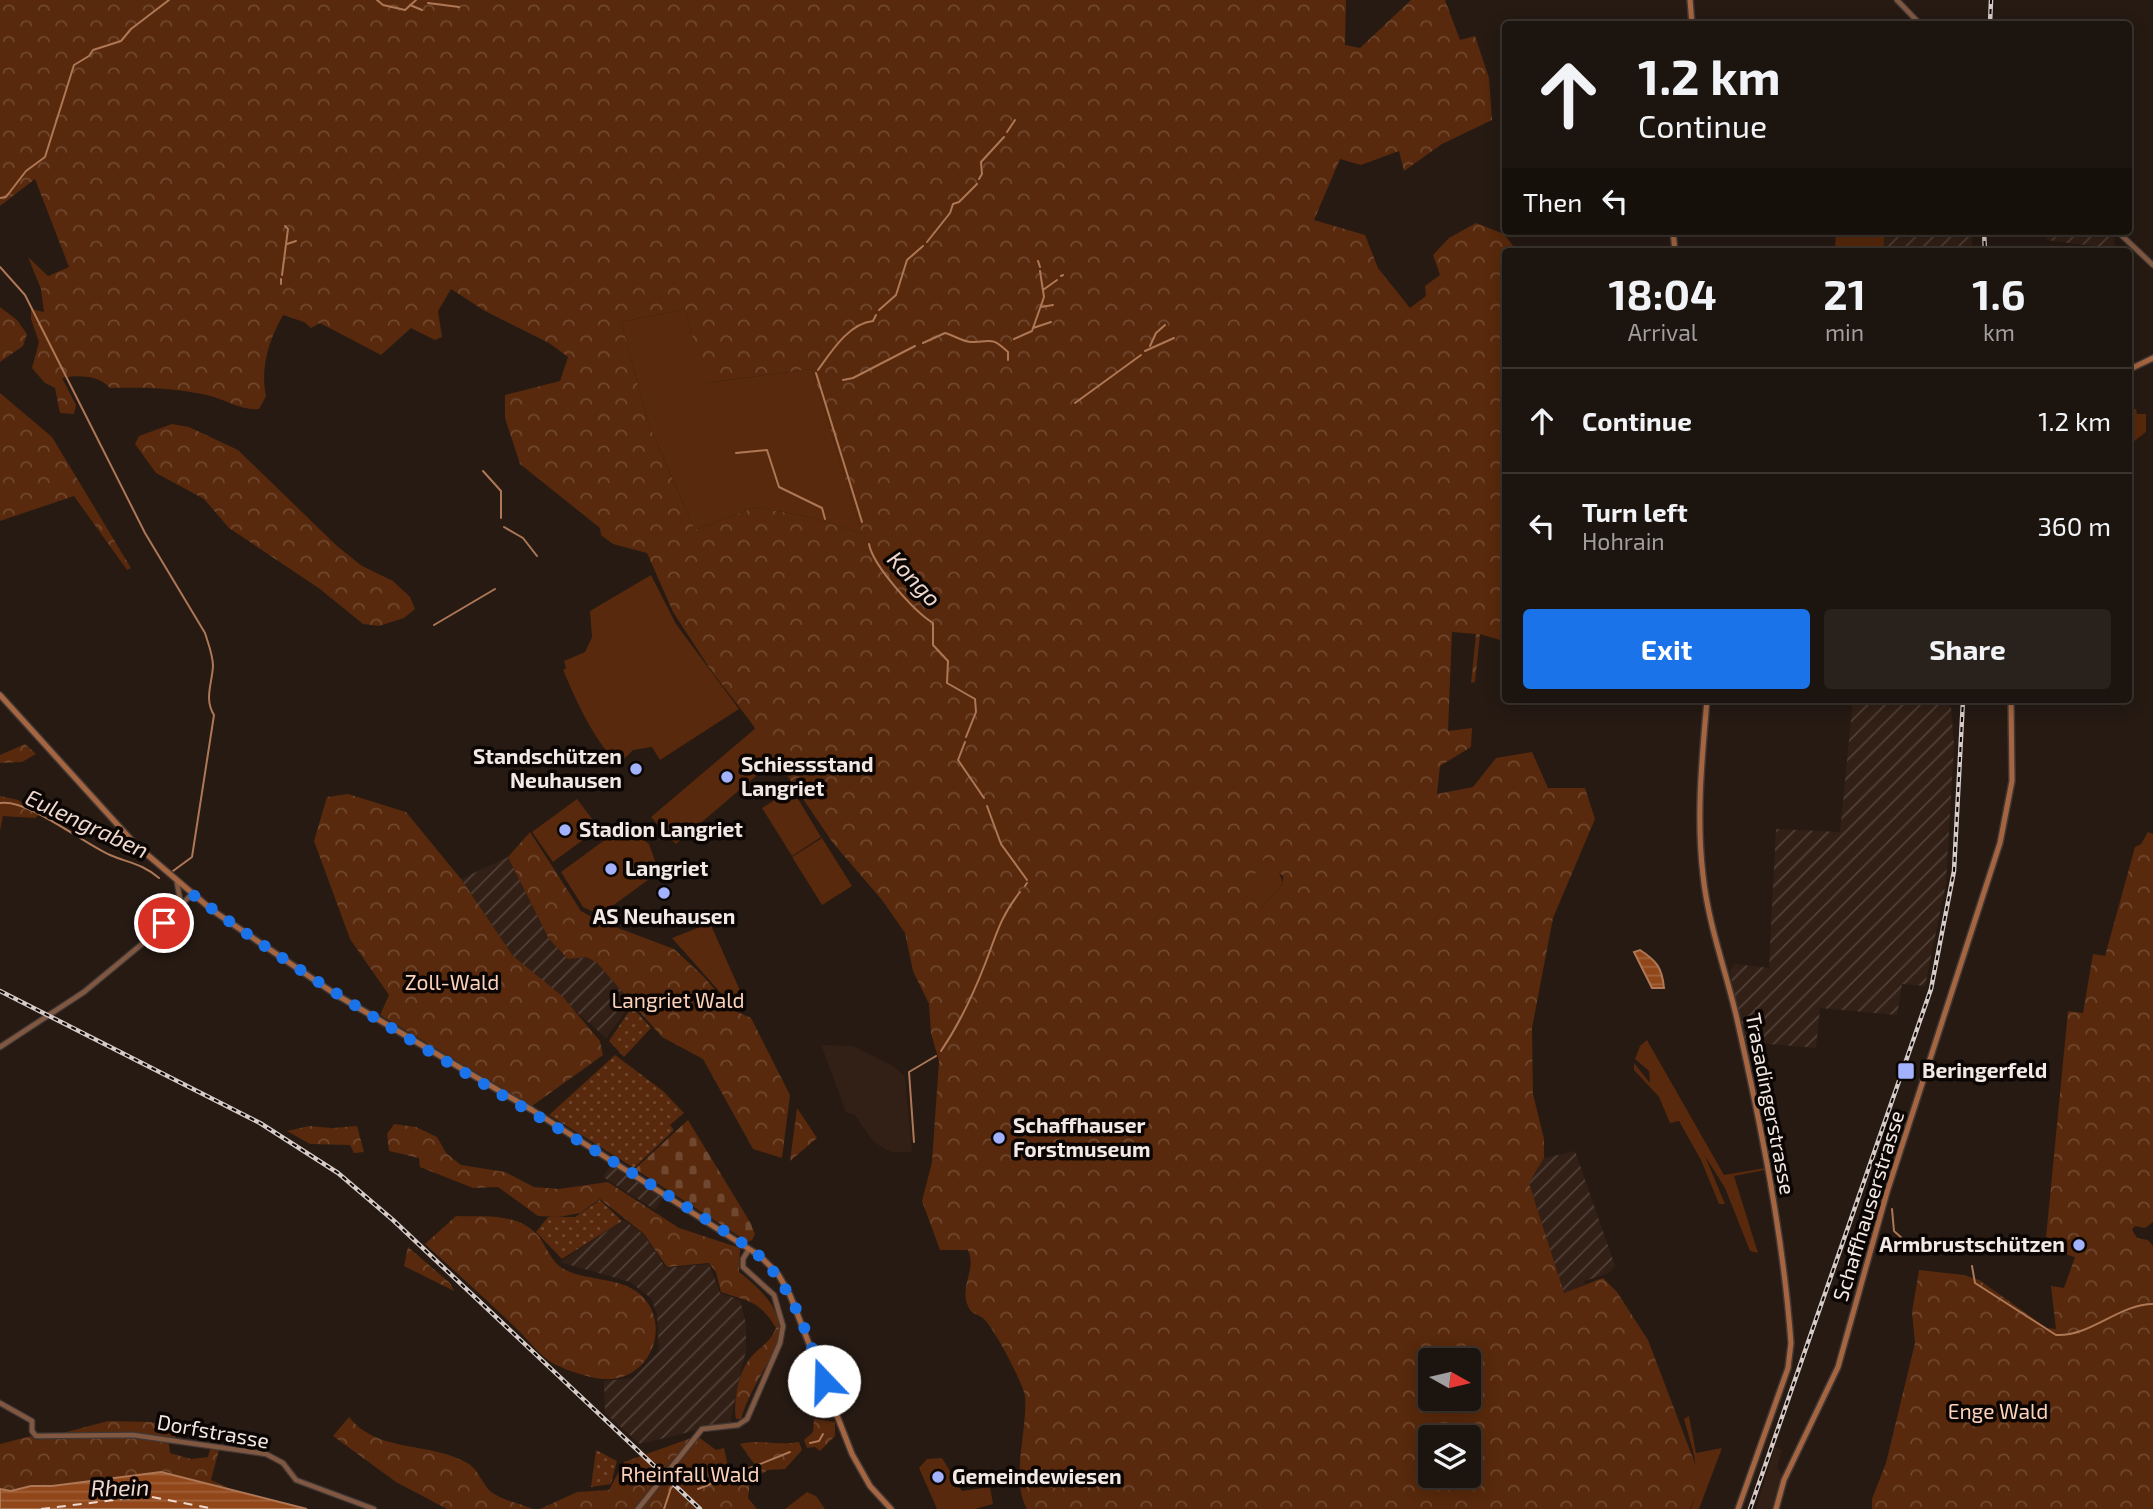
<!DOCTYPE html>
<html lang="en">
<head>
<meta charset="utf-8">
<style>
	:root { --surface:#1c140e; --page:#29211c; --text:#f1f3f6; --muted:#a09e9e; --line:#3a332e; --accent:#1a73e8 }
	body { margin:0; font-family:"Exo 2",sans-serif; background:var(--page); color:var(--text); height:100vh; display:flex; flex-direction:column; font-size:26px; white-space:nowrap }
	* { box-sizing:border-box; margin:0 }
	p { font-size:23px; color:var(--muted) }
	.icon { flex:none; width:38px; height:38px; fill:none; stroke:currentColor; stroke-width:2; stroke-linecap:round; stroke-linejoin:round }
	.map { position:relative; flex:1; overflow:hidden }
	.sheet { position:absolute; left:1502px; top:248px; width:630px; height:455px; display:flex; flex-direction:column; background:var(--surface); border-radius:7px; box-shadow:0 4px 18px #0003,0 0 0 2px var(--line) }
	.sheet>* { flex:none }
	.top-card { position:absolute; left:1502px; top:21px; width:630px; height:214px; border-radius:7px; box-shadow:0 4px 18px #0003,0 0 0 2px var(--line); background:#1c140e; color:var(--text); overflow:hidden }
	.needle { width:46px; rotate:98deg }
	.buttons { position:absolute; left:1418px; top:1348px; display:grid; gap:14px }
	.buttons a { display:grid; place-items:center; width:63px; height:63px; border-radius:7px; background:var(--surface); box-shadow:0 4px 18px #0003,0 0 0 2px var(--line); font-size:35px }
	.pin { position:absolute; display:grid; place-items:center; width:60px; height:60px; color:#fff; margin:-30px; border:4px solid #fff; border-radius:50%; box-shadow:0 2px 7px #0007 }
	.me { position:absolute; width:77px; margin:-38px; rotate:339deg; stroke-linejoin:round; filter:drop-shadow(0 0 5px #0008) }
	.turn { display:flex; align-items:center; gap:24px; height:147px; padding:0 21px; font-size:32px }
	.turn .icon { width:91px; height:91px; stroke-width:2.5 }
	.turn b { display:block; font-size:49px; line-height:60px }
	.then { display:flex; align-items:center; height:66px; padding:0 21px; background:#0003; gap:14px; font-size:26px }
	.eta { display:flex; justify-content:space-evenly; align-items:center; height:119px; text-align:center }
	.eta b { font-size:42px; font-weight:700; line-height:49px }
	.action { display:flex; gap:14px; margin-top:auto; padding:14px 21px }
	.action a { flex:1; height:80px; border-radius:7px; background:var(--accent); color:#fff; font-size:28px; font-weight:700; line-height:80px; text-align:center }
	.action a+a { background:var(--page); color:var(--text) }
	ul { padding:0; list-style:none }
	li { display:flex; align-items:center; gap:21px; height:105px; padding:0 21px; border-top:2px solid var(--line) }
	li div { flex:1 }
	li b { display:block; font-size:26px }
	li em { font-style:normal }
	.map>svg:first-child { display:block }
	.built { fill:#322016 }
	.industrial { fill:url(#industrial-furrows) }
	.grass { fill:#58290c }
	.forest { fill:url(#forest-crowns); fill-rule:evenodd }
	.cemetery { fill:url(#cemetery-stones) }
	.garden { fill:url(#garden-dots) }
	.water { fill:url(#water-rules); stroke:#ae7756; stroke-width:2 }
	.lines { fill:none; stroke-linecap:round; stroke-linejoin:round }
	.stream { stroke:#ae7756; stroke-width:2 }
	.ferry { stroke:#efd9ce; stroke-width:2; stroke-dasharray:9 7; stroke-linecap:butt }
	.secondary-casing { stroke:#413734; stroke-width:7 }
	.primary-casing { stroke:#413734; stroke-width:8 }
	.secondary { stroke:#805842; stroke-width:4.5 }
	.primary { stroke:#a56540; stroke-width:5 }
	.rail-casing { stroke:#d6cbc7; stroke-width:4.5 }
	.rail { stroke:#0b0604; stroke-width:2; stroke-dasharray:5; stroke-linecap:butt }
	.route { stroke:#1a73e8; stroke-width:12; stroke-dasharray:0 21.6 }
	.poi-dot { fill:#a3b2fd; stroke:#0b0604; stroke-width:2.5 }
	.labels { text-anchor:middle; stroke-width:7; stroke-linejoin:round; paint-order:stroke }
	.poi-label { font-size:21px; font-weight:bold; fill:#f2e8e4; stroke:#0b0604; text-anchor:start }
	.park-label { font-size:21px; fill:#fdd2bb; stroke:#0b0604 }
	.street-label { font-size:21px; fill:#f2e8e4; stroke:#0b0604 }
	.water-label { font-size:23px; font-style:italic; fill:#efd9ce; stroke:#0b0604 }
</style>
</head>
<body>
<div class="map">
<svg width="2153" height="1509" viewBox="0 0 2153 1509">
	<defs>
		<pattern id="industrial-furrows" width="10" height="10" patternUnits="userSpaceOnUse" patternTransform="scale(1.75)"><rect width="10" height="10" fill="#322016"/><path d="M-1 1l2-2M0 10L10 0M9 11l2-2" fill="none" stroke="#504038"/></pattern>
		<pattern id="forest-crowns" width="20" height="18" patternUnits="userSpaceOnUse" patternTransform="scale(1.75)"><rect width="20" height="18" fill="#58290c"/><path d="M2 6a3 3 0 1 1 6 0M12 15a3 3 0 1 1 6 0" fill="none" stroke="#70482f"/></pattern>
		<pattern id="cemetery-stones" width="16" height="16" patternUnits="userSpaceOnUse" patternTransform="scale(1.75)"><rect width="16" height="16" fill="#58290c"/><path d="M2 7V4a2 2 0 0 1 4 0v3zM10 15v-3a2 2 0 0 1 4 0v3z" fill="#70482f"/></pattern>
		<pattern id="garden-dots" width="8" height="8" patternUnits="userSpaceOnUse" patternTransform="scale(1.75)"><rect width="8" height="8" fill="#58290c"/><path d="M2 2h.1M6 6h.1" fill="none" stroke="#70482f" stroke-width="1.8" stroke-linecap="round"/></pattern>
		<pattern id="water-rules" width="6" height="5" patternUnits="userSpaceOnUse" patternTransform="scale(1.75)"><rect width="6" height="5" fill="#914719"/><path d="M0 2.5h6" fill="none" stroke="#a1623a"/></pattern>
	</defs>
	<rect width="100%" height="100%" fill="#261a13"/>
	<path class="built" d="M821,1045L853,1046L895,1067L905,1077L912,1152H891L880,1146L872,1140L855,1115L846,1112Z
		M1775,1447L1782,1450L1777,1468L1782,1475L1774,1509H1756Z"/>
	<path class="industrial" d="M1885,231H1973L1971,252H1883Z
		M2048,231H2115L2114,249L2047,240Z
		M1853,700L1947,703L1951,707L1954,745L1946,883L1925,986L1902,984L1897,1015L1820,1008L1816,1048L1744,1042L1730,971L1734,964L1769,968L1776,829L1840,832Z
		M508,857L549,939L568,959L588,957L597,963L632,1002L606,1038L513,956L461,879Z
		M1575,1151L1615,1266L1607,1274L1584,1281L1585,1284L1564,1294L1529,1183L1544,1158Z
		M611,1164L664,1197L655,1210L603,1177Z
		M624,1220L644,1235L666,1268L709,1264L720,1293L740,1300L746,1324V1350L730,1422L640,1444L605,1413L604,1381L633,1378L659,1351L657,1314L651,1298L630,1282L560,1262Z"/>
	<path class="grass" d="M1836,231H1885L1883,252H1835Z
		M685,309L706,383L812,369L862,534L814,518L756,507L695,530L649,425L621,322Z
		M2136,409L2137,414H2146V432L2133,442L2128,438V410Z
		M651,575L676,624L739,709L660,760L652,747L633,750L618,765C592,736 578,705 563,670L566,668L564,661L585,652L592,637L590,611Z
		M777,710L802,737L676,844L651,817Z
		M792,789L821,837L792,856L762,808Z
		M577,799L599,828L553,862L532,832Z
		M625,825L649,844L659,872L600,915L583,907L561,872Z
		M822,838L852,886L822,905L792,857Z
		M1265,858L1275,862L1283,883L1262,908L1242,893Z
		M710,923L746,1004L734,1008L672,938Z
		M1647,1040L1724,1175L1765,1168V1170L1734,1176L1758,1253L1750,1251L1725,1188L1705,1156L1725,1204H1719L1701,1160L1679,1121L1670,1123L1659,1097L1634,1070V1063L1650,1083L1649,1071L1635,1059L1640,1046Z
		M1689,1416L1696,1453L1722,1448L1699,1509H1691C1703,1476 1693,1452 1684,1419Z
		M942,1458L962,1491L990,1487L993,1504L975,1509H937L919,1468L927,1459Z
		M807,1492L816,1496L825,1509H785Z"/>
	<path class="forest" d="M0,0H1346L1345,45L1360,48L1411,0H1445L1460,40L1475,36L1489,78L1492,120L1442,144L1404,171L1399,151L1361,165L1340,159L1314,220L1365,235L1378,268L1410,308L1426,296L1425,286L1440,275L1433,255L1449,238L1476,223L1504,234L1518,252H1505V647L1500,640L1480,634L1475,682L1471,683L1476,634L1452,632L1448,731L1472,728L1471,747L1440,766L1437,794L1473,787L1496,758L1532,752L1548,788H1585L1595,819L1553,918L1532,1028L1533,1094L1544,1139V1158L1529,1183L1564,1293L1603,1278L1617,1292L1648,1340L1699,1474L1698,1490L1690,1509H1027C1010,1480 1028,1428 1025,1396C1023,1383 994,1328 984,1319C978,1314 971,1314 968,1306C959,1286 977,1270 968,1250H940L922,1201L932,1162L939,1061L931,1033L929,1004L913,971L905,933L882,900L833,843L750,721L710,669L673,612L647,553L613,544L601,535L600,528L520,464L505,418V395L560,381L568,357L549,343L485,311L451,289L438,311L442,337L435,340L411,328L381,355L320,323L311,328L304,322L283,315C269,340 260,367 266,396L259,409C242,411 224,399 207,395C174,388 143,387 110,388C98,375 78,375 62,378L76,405L74,414L60,413L55,388L44,382L32,368L39,342L31,319V309L44,312L41,289L28,257L48,276L69,267L35,179L0,206ZM685,309L705,383L812,369L862,534L814,518L756,507L695,530L649,425L621,322ZM1265,858L1275,862L1274,869L1283,876V883L1262,908L1243,893ZM1430,1360H1468V1398H1430ZM1430,1437H1468V1475H1430Z
		M0,307L17,320L27,334L23,346L0,362Z
		M0,393L52,437L131,568L127,570L74,496L0,521Z
		M172,424L189,427L238,450L337,546L362,566L393,581L410,597L415,609L404,618L379,626L363,624L320,589L229,528L204,499L156,473L135,444L139,436Z
		M25,744L36,754L22,762L0,763V755Z
		M348,794L406,812L461,879L513,956L562,996L600,1041L603,1055L532,1106L380,1015L389,995L350,939L314,841L327,797Z
		M0,796L18,800L42,813L35,818L3,816L0,831Z
		M530,832L581,911L597,920L674,949L703,976L733,1010L751,1018L790,1095L782,1158L753,1149L703,1059L662,1037L597,963L587,957L568,959L549,939L508,857Z
		M2148,832L2153,834V1222L2145,1228L2135,1226L2132,1230L2137,1238L2148,1240L2153,1246V1509H1872V1499L1886,1463L1915,1343L1912,1312L1919,1270L1964,1275L1979,1280L2047,1328L2056,1329L2051,1286L2064,1288L2075,1257L2045,1248L2068,1011L2083,1013L2093,954L2105,956L2135,847L2141,844Z
		M797,1108L817,1138L790,1161Z
		M394,1124L416,1127L437,1137L446,1153L461,1165L505,1172L534,1187L559,1189L608,1182L679,1228L740,1248L739,1272C817,1332 761,1353 741,1419H736C733,1403 738,1375 748,1361C757,1348 770,1344 776,1328C759,1300 749,1302 721,1292L716,1272L709,1263L667,1267L644,1234L600,1199L580,1213L559,1217L538,1216L498,1187L473,1188L420,1167L419,1158L389,1151L387,1134Z
		M309,1126L332,1128L357,1126L364,1152L354,1153L350,1145L310,1144L287,1131Z
		M456,1216C485,1217 520,1212 540,1238C547,1248 551,1261 562,1268C585,1282 622,1276 642,1296C672,1326 650,1381 605,1379C592,1379 566,1370 554,1364C541,1357 529,1341 519,1331C488,1301 456,1272 425,1244Z
		M408,1247L450,1283L454,1291L404,1266Z
		M349,1417C378,1454 432,1441 469,1464C477,1469 482,1482 489,1490C498,1499 521,1504 533,1509H447L396,1482L333,1436Z
		M814,1419L835,1422V1436L820,1451L815,1447L807,1448L804,1440L813,1432Z
		M108,1421L151,1422L176,1427V1438L168,1437L170,1453L191,1459L208,1457L210,1449L219,1450L211,1480L229,1488L161,1472L52,1486H31L11,1491L0,1489V1444L31,1436L36,1440Z
		M697,1436L716,1450L724,1448L729,1471L755,1465L740,1444C759,1439 779,1446 799,1442L802,1450L785,1469L768,1470L750,1481L748,1498L757,1509H540L577,1492L609,1490L624,1462Z"/>
	<path class="cemetery" d="M688,1120L750,1222L755,1234L752,1240L748,1242L635,1169Z"/>
	<path class="garden" d="M632,1007L651,1028L624,1057L609,1041Z
		M615,1055L663,1091L684,1113L670,1125L674,1130L634,1168L549,1115Z
		M600,1200L622,1221L562,1259L536,1232L548,1217H575Z
		M596,1450L617,1461L611,1484L591,1487Z"/>
	<path class="water" d="M1640,950C1657,961 1662,968 1664,988H1652L1634,952Z
		M161,1472L307,1509H0V1489L11,1491L31,1486H52Z"/>
	<g class="lines">
		<path class="stream" d="M377,0L383,5L405,10L416,0
			M428,3L459,7
			M410,5L422,10
			M1007,132L1015,120
			M979,179L982,174L981,162L1004,137
			M0,198L6,197L26,171L45,157L74,65L89,56L93,50L121,41L131,29L169,0
			M927,242L950,213L953,204L959,202L977,184
			M287,244L296,241
			M1038,261L1040,267
			M0,267L25,295L145,533L205,633C208,643 213,655 213,666C212,684 204,699 214,715L192,857L173,871
			M282,275L288,229L285,226
			M1061,276L1063,275
			M281,284V279
			M1043,290L1057,280
			M1041,307L1053,305
			M879,310L896,295L907,260L923,246
			M1033,328L1051,322
			M1014,339L1032,331L1044,297L1040,271
			M923,343L945,333C954,335 964,343 973,342C992,342 991,336 1008,352V360
			M1150,346L1156,333L1165,325
			M1145,351L1174,338
			M818,370C831,352 849,323 873,321L876,315
			M816,373L862,522
			M843,380L853,378L915,346
			M1075,403L1141,355
			M736,453L767,450L779,487L822,508L825,519
			M483,471L501,491V518
			M504,527L523,538L537,556
			M869,544C873,566 915,612 933,623V645L948,661L947,683L975,699L976,712L966,737
			M434,625L495,589
			M965,742L958,760L984,798
			M0,803C27,798 84,844 110,855C129,863 143,864 159,878
			M987,806L1001,844L1027,880
			M1025,886L1027,883
			M941,1051C960,1023 973,995 985,964C996,936 1000,917 1020,892
			M914,1142L909,1072L936,1056
			M1892,1209L1894,1231L1904,1240
			M1972,1266L1975,1283L2056,1335C2090,1337 2119,1304 2153,1304
			M810,1443L819,1441L823,1434
			M698,1489L790,1452
			M664,1509L671,1488L677,1483"/>
		<path class="ferry" d="M41,1509L147,1496L215,1509"/>
		<g class="secondary-casing">
			<path id="secondary" d="M1897,0L1920,24
				M2117,231L2153,265
				M177,906L180,899L177,883
				M0,1047L84,992L142,944L192,894
				M0,1403L32,1421V1431L36,1436L133,1435L266,1454L283,1463L296,1480L374,1509
				M638,1509L702,1429L738,1425L747,1419L780,1343L783,1326L774,1295L743,1267V1259L749,1249"/>
		</g>
		<g class="primary-casing">
			<path id="primary" d="M1690,0L1692,24
				M1673,231L1675,252
				M2128,370L2153,358
				M0,695L136,845L212,910L335,994L532,1110L760,1256L778,1274L790,1295L852,1454L870,1486L891,1509
				M1707,700C1702,758 1696,816 1703,875C1708,924 1726,971 1737,1019C1761,1126 1783,1234 1791,1343L1788,1368L1738,1509
				M1776,1509L1784,1480L1838,1367L1887,1192L2000,843L2012,781L2011,700"/>
		</g>
		<use href="#secondary" class="secondary"/>
		<use href="#primary" class="primary"/>
		<g class="rail-casing">
			<path id="rail" d="M1990,24L1991,0
				M1984,231L1985,252
				M0,991L260,1123L338,1173L393,1220L700,1509
				M1750,1509L1931,989L1954,871L1963,700"/>
		</g>
		<use href="#rail" class="rail"/>
	</g>
	<g class="lines">
		<path class="route" d="M164,923L192,894C368,1026 567,1126 750,1248C792,1281 806,1333 824,1381"/>
	</g>
	<g class="poi-dot">
		<circle cx="636" cy="769" r="7"/>
		<circle cx="727" cy="777" r="7"/>
		<circle cx="565" cy="830" r="7"/>
		<circle cx="611" cy="869" r="7"/>
		<circle cx="664" cy="893" r="7"/>
		<rect x="1897" y="1062" width="18" height="18" rx="3.5"/>
		<circle cx="999" cy="1138" r="7"/>
		<circle cx="2079" cy="1245" r="7"/>
		<circle cx="938" cy="1477" r="7"/>
	</g>
	<g class="labels">
		<g class="poi-label">
			<text x="622" y="764" text-anchor="end">Standschützen<tspan x="622" dy="24">Neuhausen</tspan></text>
			<text x="741" y="772">Schiessstand<tspan x="741" dy="24">Langriet</tspan></text>
			<text x="579" y="837">Stadion Langriet</text>
			<text x="625" y="876">Langriet</text>
			<text x="664" y="924" text-anchor="middle">AS Neuhausen</text>
			<text x="1922" y="1078">Beringerfeld</text>
			<text x="1013" y="1133">Schaffhauser<tspan x="1013" dy="24">Forstmuseum</tspan></text>
			<text x="2065" y="1252" text-anchor="end">Armbrustschützen</text>
			<text x="952" y="1484">Gemeindewiesen</text>
		</g>
		<g class="park-label">
			<text x="452" y="990">Zoll-Wald</text>
			<text x="678" y="1008">Langriet Wald</text>
			<text x="1998" y="1419">Enge Wald</text>
			<text x="690" y="1482">Rheinfall Wald</text>
		</g>
		<g class="street-label">
			<text transform="translate(1770 1104) rotate(79)" y="7">Trasadingerstrasse</text>
			<text transform="translate(1869 1206) rotate(-73)" y="7">Schaffhauserstrasse</text>
			<text transform="translate(213 1432) rotate(10)" y="7">Dorfstrasse</text>
		</g>
		<g class="water-label">
			<text transform="translate(914 579) rotate(47)" y="8">Kongo</text>
			<text transform="translate(87 824) rotate(25)" y="8">Eulengraben</text>
			<text transform="translate(120 1488) rotate(-1)" y="8">Rhein</text>
		</g>
	</g>
</svg>
<div class="buttons">
<a><svg class="needle" viewBox="-14 -14 28 28"><path d="M0-13l5 13h-10z" fill="#e53935"/><path d="M0 13l5-13h-10z" fill="#a09e9e"/></svg></a>
<a><svg class="icon" aria-label="layers" viewBox="0 0 24 24"><path d="M12 4l9 5-9 5-9-5zM3 14l9 5 9-5"/></svg></a>
</div>
<div class="pin" style="left:164px;top:923px;background:#d93025"><svg class="icon" aria-label="arrive" viewBox="0 0 24 24"><path d="M6 21V4h12l-3 4 3 4H6"/></svg></div>
<svg class="me" style="left:824px;top:1381px" viewBox="-20 -20 40 40"><circle r="19" fill="#fff"/><path d="M0-13L10 11 0 6-10 11z" fill="#1a73e8"/></svg>
<div class="top-card">
<div class="turn"><svg class="icon" aria-label="ahead" viewBox="0 0 24 24"><path d="M12 20V5M6 11l6-6 6 6"/></svg><div><b>1.2 km</b>Continue</div></div>
<div class="then">Then<svg class="icon" aria-label="left" viewBox="0 0 24 24"><path d="M17 20v-9H6M10 6l-5 5 5 5"/></svg></div>
</div>
<section class="sheet">
<div class="eta">
<div><b>18:04</b><p>Arrival</p></div>
<div><b>21</b><p>min</p></div>
<div><b>1.6</b><p>km</p></div>
</div>
<ul>
<li><svg class="icon" aria-label="ahead" viewBox="0 0 24 24"><path d="M12 20V5M6 11l6-6 6 6"/></svg><div><b>Continue</b></div><em>1.2 km</em></li>
<li><svg class="icon" aria-label="left" viewBox="0 0 24 24"><path d="M17 20v-9H6M10 6l-5 5 5 5"/></svg><div><b>Turn left</b><p>Hohrain</p></div><em>360 m</em></li>
</ul>
<div class="action"><a>Exit</a><a>Share</a></div>
</section>
</div>
</body>
</html>
